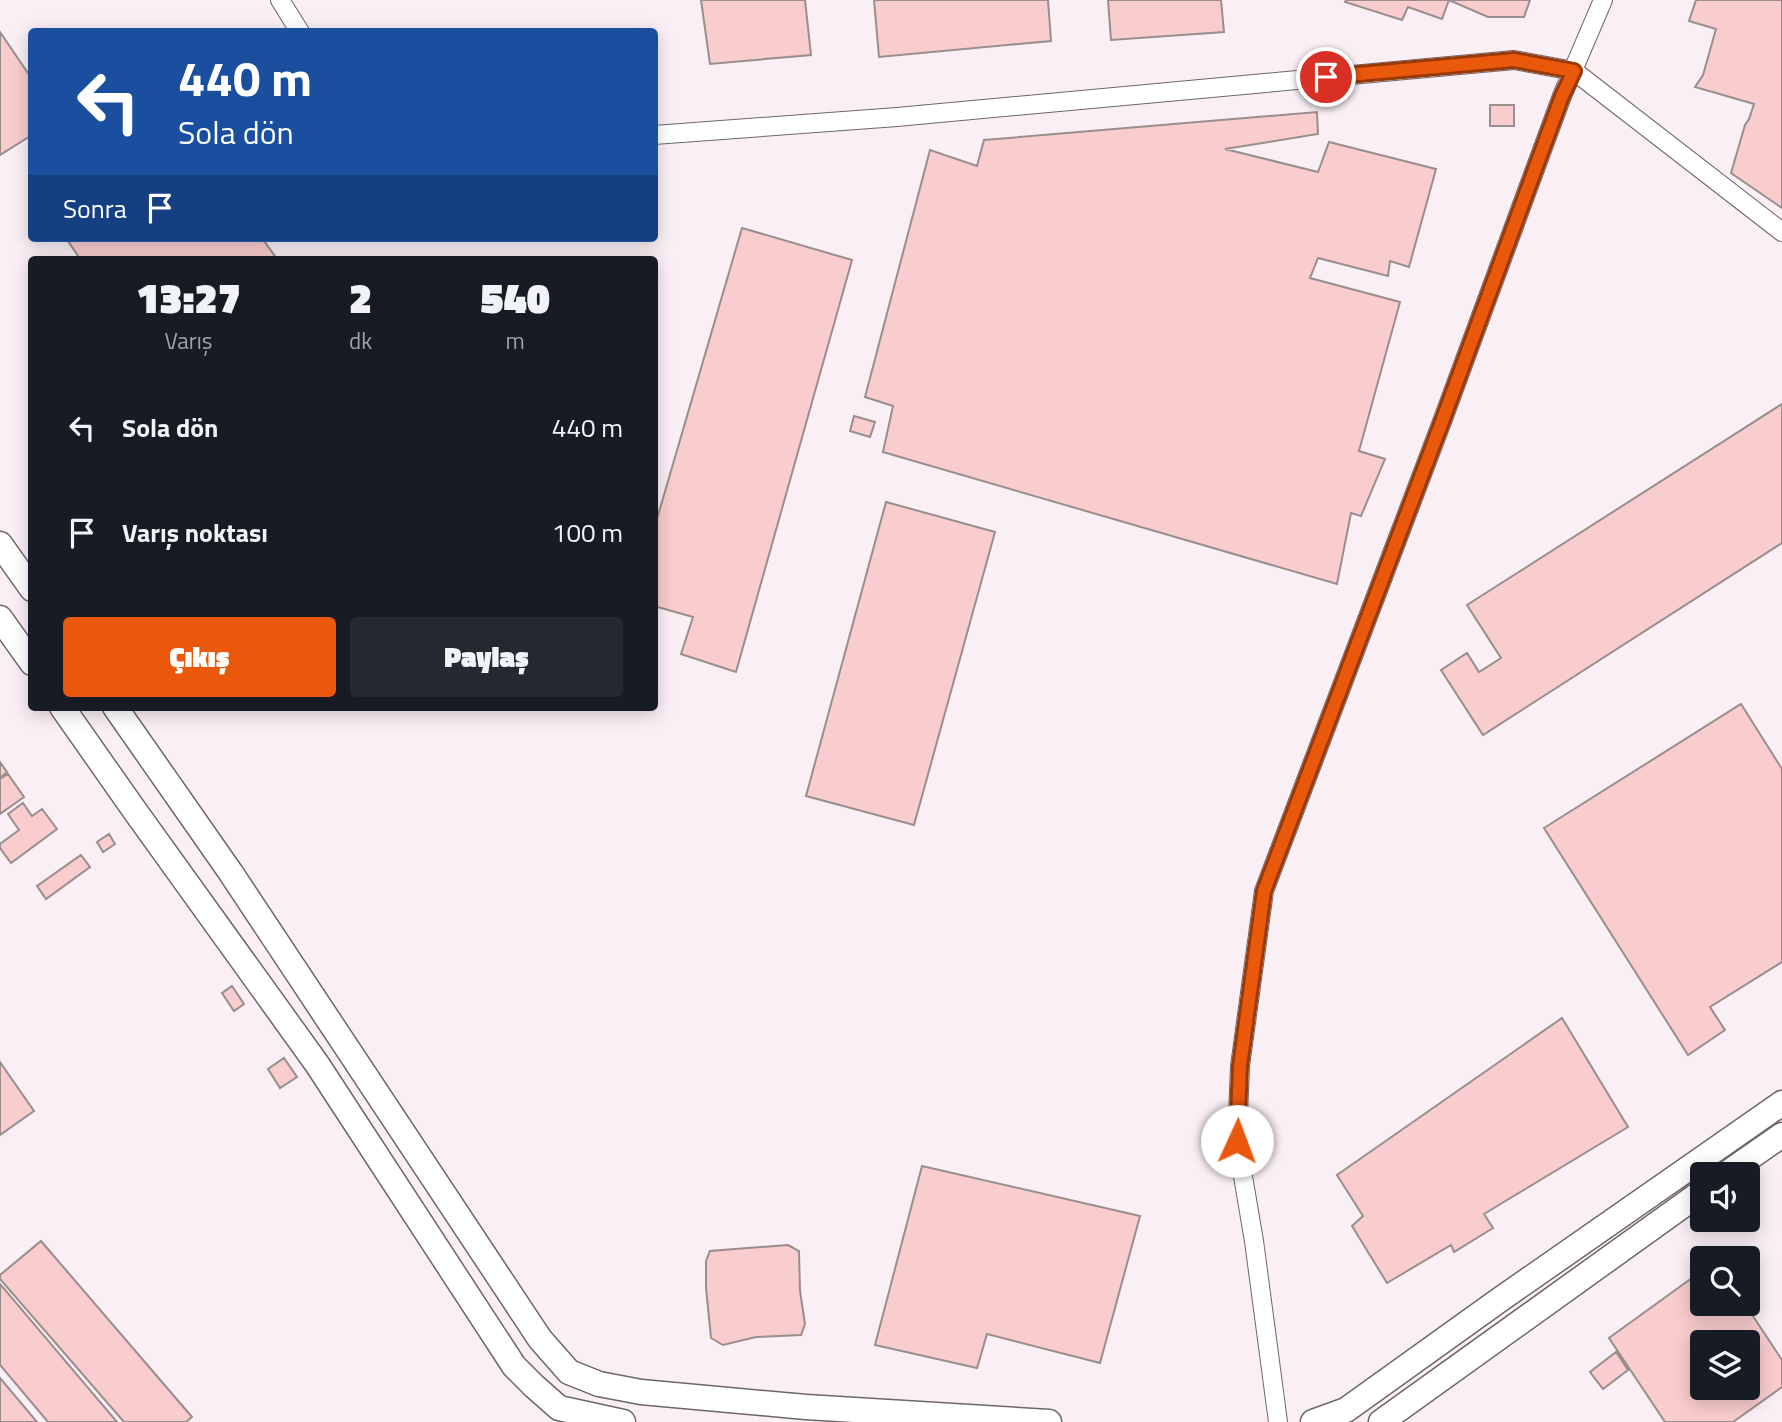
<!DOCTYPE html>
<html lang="tr">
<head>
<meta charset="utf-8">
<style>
	:root { --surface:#171b24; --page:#242831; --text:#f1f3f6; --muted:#9ea1a6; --accent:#ea580c }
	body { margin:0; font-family:"Titillium Web",sans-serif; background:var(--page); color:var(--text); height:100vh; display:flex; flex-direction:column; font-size:26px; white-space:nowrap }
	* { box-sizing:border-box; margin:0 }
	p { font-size:23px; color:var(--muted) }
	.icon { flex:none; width:38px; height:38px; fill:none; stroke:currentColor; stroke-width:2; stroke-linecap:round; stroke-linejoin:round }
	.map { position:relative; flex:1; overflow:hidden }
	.drawer { position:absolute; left:28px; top:256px; width:630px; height:455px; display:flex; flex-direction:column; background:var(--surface); border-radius:7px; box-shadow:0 4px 18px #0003 }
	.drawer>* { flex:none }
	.top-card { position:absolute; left:28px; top:28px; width:630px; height:214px; border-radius:7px; box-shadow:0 4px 18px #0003; background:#1a4fa0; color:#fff; overflow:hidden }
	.tools { position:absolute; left:1690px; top:1162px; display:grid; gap:14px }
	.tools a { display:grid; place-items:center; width:70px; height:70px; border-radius:7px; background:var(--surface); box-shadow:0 4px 18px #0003; font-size:35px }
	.pin { position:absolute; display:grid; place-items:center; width:60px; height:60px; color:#fff; margin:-30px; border:4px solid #fff; border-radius:50%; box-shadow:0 2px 7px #0007 }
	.me { position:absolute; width:77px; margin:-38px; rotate:2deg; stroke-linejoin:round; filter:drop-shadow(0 0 5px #0008) }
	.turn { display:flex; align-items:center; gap:24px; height:147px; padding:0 35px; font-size:32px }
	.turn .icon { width:91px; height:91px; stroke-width:2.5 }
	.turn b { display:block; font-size:49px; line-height:60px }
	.then { display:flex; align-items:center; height:66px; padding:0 35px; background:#0003; gap:14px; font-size:26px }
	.eta { display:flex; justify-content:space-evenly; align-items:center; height:119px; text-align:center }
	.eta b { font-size:42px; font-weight:800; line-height:49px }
	.cta { display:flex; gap:14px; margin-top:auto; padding:14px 35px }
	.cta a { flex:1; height:80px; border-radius:7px; background:var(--accent); color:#fff; font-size:28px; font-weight:800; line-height:80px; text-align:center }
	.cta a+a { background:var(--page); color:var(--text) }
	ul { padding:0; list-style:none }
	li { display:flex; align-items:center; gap:21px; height:105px; padding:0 35px }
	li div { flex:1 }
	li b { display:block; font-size:26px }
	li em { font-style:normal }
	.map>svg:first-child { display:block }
	.building { fill:#f9cccd; stroke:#998e8e; stroke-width:2; fill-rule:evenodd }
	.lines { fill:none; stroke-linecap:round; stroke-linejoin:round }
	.street-casing { stroke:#6e666b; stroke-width:20 }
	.secondary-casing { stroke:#6e666b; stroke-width:27 }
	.street { stroke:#fff; stroke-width:18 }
	.secondary { stroke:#fff; stroke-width:24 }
	.route-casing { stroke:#983908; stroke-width:18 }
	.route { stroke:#ea580c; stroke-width:12 }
</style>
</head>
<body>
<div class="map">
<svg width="1782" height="1422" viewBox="0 0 1782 1422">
	<rect width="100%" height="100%" fill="#f9eff5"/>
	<path class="building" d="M701,0H805L811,55L710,64Z
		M874,0H1048L1051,41L879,57Z
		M1108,0H1221L1224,32L1111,40Z
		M1346,0H1530L1524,17H1488L1449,0L1442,19L1408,7L1402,20L1345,2Z
		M1696,0H1782V208L1731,173L1745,125L1749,119L1754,104L1695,87L1703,75L1716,29L1689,21Z
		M0,32L32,79V135L0,155Z
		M1490,105H1514V126H1490Z
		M1317,112L1318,134L1225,149L1318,172L1329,142L1436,169L1409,267L1390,261L1388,276L1318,258L1310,278L1400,302L1359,451L1385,459L1361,516L1351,513L1337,584L883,452L893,406L865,397L930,150L977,166L984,140Z
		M742,228L852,260L736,672L681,654L693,617L654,606V529Z
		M66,238H262L277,259H80Z
		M1782,404V543L1483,735L1441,670L1467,653L1479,672L1501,658L1467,605Z
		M854,416L875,422L870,437L850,431Z
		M886,502L995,532L914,825L806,796Z
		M1741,704L1782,769V962L1710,1007L1725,1030L1688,1055L1544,828Z
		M0,762L7,772L0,778Z
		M8,774L24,797L0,814V779Z
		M23,803L32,816L42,809L57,829L11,863L0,848V844L19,830L8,814Z
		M109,834L115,844L103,852L97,842Z
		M81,855L90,867L46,899L37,886Z
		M232,986L244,1004L234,1011L222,993Z
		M1562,1018L1628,1127L1484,1214L1493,1228L1454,1252L1451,1245L1387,1283L1352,1226L1363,1216L1337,1175Z
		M284,1058L297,1077L280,1088L268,1069Z
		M0,1062L34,1111L0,1135Z
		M922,1166L1140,1216L1100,1363L987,1334L977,1368L875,1345Z
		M41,1241L192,1417L186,1422H124L0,1279V1275Z
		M788,1245L799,1251L800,1291L805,1324L801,1335L756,1337L723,1345L711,1338L706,1288V1261L710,1251Z
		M1703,1270V1304H1745L1782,1360V1387L1733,1422H1665L1609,1338ZM1703,1342H1748V1388H1703Z
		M0,1284L117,1422H48L0,1365Z
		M1616,1352L1628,1370L1603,1389L1590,1372Z
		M0,1378L37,1422H0Z"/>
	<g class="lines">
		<g class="street-casing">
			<path id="street" d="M280,0L300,32
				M654,135L897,117L1514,60L1574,71L1782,232
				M1278,1422L1254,1241L1237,1141L1240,1066L1264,891L1443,419L1562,96L1603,0"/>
		</g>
		<g class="secondary-casing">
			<path id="secondary" d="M0,544L32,589
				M0,618L32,663
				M62,707L135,811L317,1064L514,1366L534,1386L559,1408L623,1422
				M115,707L231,873L540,1339L569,1372L599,1384L641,1392L806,1407L1049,1422
				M1726,1174L1782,1135
				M1313,1422L1346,1410L1498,1301L1782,1103
				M1381,1422L1703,1191"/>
		</g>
		<use href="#street" class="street"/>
		<use href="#secondary" class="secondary"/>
	</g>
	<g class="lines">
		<g class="route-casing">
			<path id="route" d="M1237,1141L1240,1066L1264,891L1443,419L1562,96L1574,71L1514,60L1326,77"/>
		</g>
		<use href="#route" class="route"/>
	</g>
</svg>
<div class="tools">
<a><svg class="icon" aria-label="sound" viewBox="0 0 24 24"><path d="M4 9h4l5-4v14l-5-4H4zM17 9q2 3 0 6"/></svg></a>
<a><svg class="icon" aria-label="search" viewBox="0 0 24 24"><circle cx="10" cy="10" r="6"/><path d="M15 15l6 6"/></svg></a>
<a><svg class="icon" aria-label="layers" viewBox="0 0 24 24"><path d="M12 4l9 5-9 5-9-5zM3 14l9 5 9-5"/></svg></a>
</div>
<div class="pin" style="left:1326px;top:77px;background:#d93025"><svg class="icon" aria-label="arrive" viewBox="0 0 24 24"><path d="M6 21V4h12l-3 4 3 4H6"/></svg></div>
<svg class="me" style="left:1237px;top:1141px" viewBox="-20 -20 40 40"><circle r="19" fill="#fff"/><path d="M0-13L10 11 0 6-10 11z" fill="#ea580c"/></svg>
<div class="top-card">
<div class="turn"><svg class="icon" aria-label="left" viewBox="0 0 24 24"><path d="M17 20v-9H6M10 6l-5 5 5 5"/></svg><div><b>440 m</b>Sola dön</div></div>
<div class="then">Sonra<svg class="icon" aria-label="arrive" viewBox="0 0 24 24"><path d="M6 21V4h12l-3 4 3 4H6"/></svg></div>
</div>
<section class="drawer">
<div class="eta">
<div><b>13:27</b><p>Varış</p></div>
<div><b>2</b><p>dk</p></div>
<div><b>540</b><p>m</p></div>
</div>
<ul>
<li><svg class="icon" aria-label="left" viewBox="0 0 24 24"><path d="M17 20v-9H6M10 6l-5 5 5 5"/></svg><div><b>Sola dön</b></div><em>440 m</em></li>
<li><svg class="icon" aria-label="arrive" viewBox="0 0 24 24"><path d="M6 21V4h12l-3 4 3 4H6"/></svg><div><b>Varış noktası</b></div><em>100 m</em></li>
</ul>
<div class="cta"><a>Çıkış</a><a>Paylaş</a></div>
</section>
</div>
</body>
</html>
